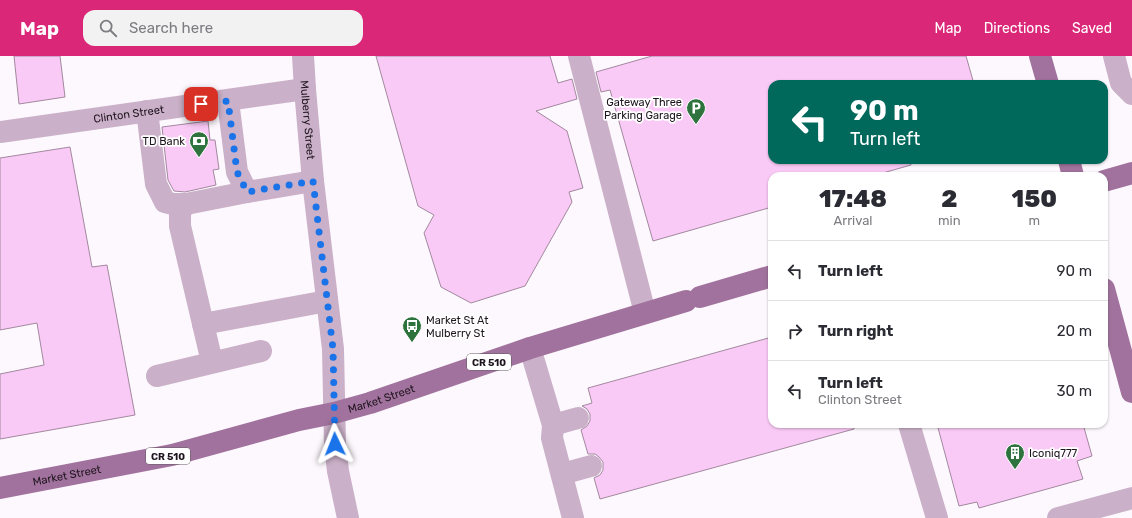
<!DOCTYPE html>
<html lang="en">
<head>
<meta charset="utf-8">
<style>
	:root { --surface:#fff; --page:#f2f2f3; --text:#2b2b33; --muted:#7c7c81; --line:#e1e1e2; --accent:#db2777 }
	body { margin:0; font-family:Rubik,sans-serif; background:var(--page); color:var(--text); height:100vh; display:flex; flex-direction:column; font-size:15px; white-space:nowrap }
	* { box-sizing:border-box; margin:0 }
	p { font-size:13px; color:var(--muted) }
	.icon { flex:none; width:22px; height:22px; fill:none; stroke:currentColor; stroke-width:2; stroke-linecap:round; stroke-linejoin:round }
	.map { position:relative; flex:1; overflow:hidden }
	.details { position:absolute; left:768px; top:116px; width:340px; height:256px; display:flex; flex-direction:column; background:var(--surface); border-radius:12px; box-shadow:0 1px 3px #0004 }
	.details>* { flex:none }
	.guide { position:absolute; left:768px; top:24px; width:340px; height:84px; border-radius:12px; box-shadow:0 1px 3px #0004; background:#00695c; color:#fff; overflow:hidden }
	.pin { position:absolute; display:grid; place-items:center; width:34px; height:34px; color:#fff; margin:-17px; border-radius:8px; box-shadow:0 2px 6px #0006 }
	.me { position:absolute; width:44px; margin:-22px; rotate:358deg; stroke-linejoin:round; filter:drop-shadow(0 0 3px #0008) }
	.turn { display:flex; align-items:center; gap:14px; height:84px; padding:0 16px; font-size:18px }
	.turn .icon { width:52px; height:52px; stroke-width:2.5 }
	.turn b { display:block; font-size:28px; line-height:34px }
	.eta { display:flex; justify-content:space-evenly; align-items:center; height:68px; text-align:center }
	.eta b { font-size:24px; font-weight:800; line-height:28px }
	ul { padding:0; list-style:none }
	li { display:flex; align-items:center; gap:12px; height:60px; padding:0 16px; border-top:1px solid var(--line) }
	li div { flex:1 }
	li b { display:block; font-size:15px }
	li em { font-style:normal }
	header { display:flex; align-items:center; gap:24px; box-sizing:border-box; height:56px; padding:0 20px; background:var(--accent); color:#fff }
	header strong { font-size:19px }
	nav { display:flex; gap:22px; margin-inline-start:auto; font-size:14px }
	.search { width:280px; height:36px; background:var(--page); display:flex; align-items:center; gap:10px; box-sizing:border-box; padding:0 14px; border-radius:12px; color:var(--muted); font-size:15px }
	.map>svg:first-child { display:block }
	.building { fill:#facaf6; stroke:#a2889f }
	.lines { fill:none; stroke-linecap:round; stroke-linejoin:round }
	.minor { stroke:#cab0c8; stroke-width:22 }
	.major { stroke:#a0729d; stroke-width:22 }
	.route { stroke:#1a73e8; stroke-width:7; stroke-dasharray:0 12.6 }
	.labels { text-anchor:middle; stroke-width:3.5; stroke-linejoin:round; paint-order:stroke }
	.shield { fill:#fff; stroke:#625b62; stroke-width:1 }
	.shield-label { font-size:10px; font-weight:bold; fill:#1f151e }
	.poi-label { font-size:11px; fill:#1f151e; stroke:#fff; text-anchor:end }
	.street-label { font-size:11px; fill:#1f151e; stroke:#fff }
</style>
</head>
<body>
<header>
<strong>Map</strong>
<div class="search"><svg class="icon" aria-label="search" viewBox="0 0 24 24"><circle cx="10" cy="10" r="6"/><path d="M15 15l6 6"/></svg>Search here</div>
<nav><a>Map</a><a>Directions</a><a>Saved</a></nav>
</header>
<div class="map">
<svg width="1132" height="462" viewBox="0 0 1132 462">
	<rect width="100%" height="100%" fill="#fdf8fd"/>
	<path class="building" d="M14,0H60L65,41L19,48Z
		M376,0H550L558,27L572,23L577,43L536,55L567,75L583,132L569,136L572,146L525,230L471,247L441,231L424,177L434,159L418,150Z
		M652,0H966L974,28H772V104H910L911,109L872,120H772V151L653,185L610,34L601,36L596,16Z
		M208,65L210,84H215L219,113L213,114L216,129L185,136L174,135L168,124L162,71Z
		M70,91L92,211L107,209L135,359L0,383V318L44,309L37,267L0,274V102Z
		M772,281V368H853L854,373L600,443L594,422L600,419L603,414V406L599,401L595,398H588L581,374L587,370L590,365V358L587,353L582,350L592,347L588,332Z
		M937,368H1083L1092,400L1077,405L1083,423L979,452L977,446L959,450Z"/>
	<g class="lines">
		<g class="minor">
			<path id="s1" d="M303,0L305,33L313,125L333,293L335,389L338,415L348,462"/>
			<path d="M579,0L645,257"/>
			<path d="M1114,0L1121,27L1132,38"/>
			<path d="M228,45L237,116L247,136"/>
			<path d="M147,55L156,128L165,146L173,148H186"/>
			<path id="s2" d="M0,76L305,33"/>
			<path d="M203,268L327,245"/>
			<path d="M530,292L553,369L552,382L573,462"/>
			<path d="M212,306L180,170V155L186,148L247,136L313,125"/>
			<path d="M157,320L261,295"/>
			<path d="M909,368L937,462"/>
			<path d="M553,369L578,362"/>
			<path d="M562,418L591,410"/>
			<path d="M1058,462L1132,442"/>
		</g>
		<g class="major">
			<path d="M1040,0L1048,28"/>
			<path d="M1069,104L1073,120"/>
			<path d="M1104,125L1132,117"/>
			<path d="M1104,233L1132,336"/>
			<path d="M700,241L772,220"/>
			<path id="s3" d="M0,432L172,399L299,364L334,357L370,347L530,292L686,245"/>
		</g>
	</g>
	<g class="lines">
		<path class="route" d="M201,48L228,45L237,116L247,136L313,125L333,293L335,388"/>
	</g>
	<defs>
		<g id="parking-pin" transform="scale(1)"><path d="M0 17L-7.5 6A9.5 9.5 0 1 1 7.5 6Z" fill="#2e733e" stroke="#fff"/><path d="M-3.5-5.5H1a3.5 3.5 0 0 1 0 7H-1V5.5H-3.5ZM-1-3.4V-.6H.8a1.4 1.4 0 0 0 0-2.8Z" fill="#fff"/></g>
		<g id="bank-pin" transform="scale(1)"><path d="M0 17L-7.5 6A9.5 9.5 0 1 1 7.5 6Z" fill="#2e733e" stroke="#fff"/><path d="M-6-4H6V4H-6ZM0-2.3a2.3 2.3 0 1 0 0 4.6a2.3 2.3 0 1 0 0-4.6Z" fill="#fff"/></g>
		<g id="bus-pin" transform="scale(1)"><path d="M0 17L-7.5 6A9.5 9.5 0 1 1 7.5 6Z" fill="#2e733e" stroke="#fff"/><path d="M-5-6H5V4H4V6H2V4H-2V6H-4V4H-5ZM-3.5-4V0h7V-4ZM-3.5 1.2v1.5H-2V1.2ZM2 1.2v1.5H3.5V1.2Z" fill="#fff"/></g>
		<g id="building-pin" transform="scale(1)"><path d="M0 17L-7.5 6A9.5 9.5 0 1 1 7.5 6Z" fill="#2e733e" stroke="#fff"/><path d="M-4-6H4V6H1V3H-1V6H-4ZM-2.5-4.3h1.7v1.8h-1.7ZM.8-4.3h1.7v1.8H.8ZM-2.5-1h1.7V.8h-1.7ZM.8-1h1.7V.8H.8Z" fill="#fff"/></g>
	</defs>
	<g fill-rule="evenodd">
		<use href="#parking-pin" x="696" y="52"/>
		<use href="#bank-pin" x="199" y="85"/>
		<use href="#bus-pin" x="412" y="270"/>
		<use href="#building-pin" x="1015" y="397"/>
	</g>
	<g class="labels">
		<g class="shield">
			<rect x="467" y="298" width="44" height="16" rx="3"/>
			<rect x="146" y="392" width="44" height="16" rx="3"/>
		</g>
		<g class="shield-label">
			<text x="489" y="310">CR 510</text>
			<text x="168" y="404">CR 510</text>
		</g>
		<g class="poi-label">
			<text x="682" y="50">Gateway Three<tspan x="682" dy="13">Parking Garage</tspan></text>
			<text x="185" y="89">TD Bank</text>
			<text x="426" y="268" text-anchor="start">Market St At<tspan x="426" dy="13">Mulberry St</tspan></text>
			<text x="1029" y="401" text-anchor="start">Iconiq777</text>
		</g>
		<g class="street-label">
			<text dy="4" stroke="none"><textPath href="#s2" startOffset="130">Clinton Street</textPath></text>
			<text dy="4" stroke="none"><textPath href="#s1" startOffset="64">Mulberry Street</textPath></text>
			<text dy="4" stroke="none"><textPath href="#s3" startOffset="392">Market Street</textPath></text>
			<text dy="4" stroke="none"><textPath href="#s3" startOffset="68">Market Street</textPath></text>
		</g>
	</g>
</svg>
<div class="pin" style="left:201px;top:48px;background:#d93025"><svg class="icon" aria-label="arrive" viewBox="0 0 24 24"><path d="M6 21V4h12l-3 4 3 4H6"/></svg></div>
<svg class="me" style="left:335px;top:388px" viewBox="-20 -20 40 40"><path d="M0-17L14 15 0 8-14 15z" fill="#1a73e8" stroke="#fff" stroke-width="4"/></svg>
<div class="guide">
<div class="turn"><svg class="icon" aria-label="left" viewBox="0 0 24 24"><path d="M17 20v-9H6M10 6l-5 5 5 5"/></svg><div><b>90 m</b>Turn left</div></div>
</div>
<section class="details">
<div class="eta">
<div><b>17:48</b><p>Arrival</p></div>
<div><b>2</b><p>min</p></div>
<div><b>150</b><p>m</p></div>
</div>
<ul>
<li><svg class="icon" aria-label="left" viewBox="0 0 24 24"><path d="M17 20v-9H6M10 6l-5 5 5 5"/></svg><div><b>Turn left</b></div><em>90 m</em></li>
<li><svg class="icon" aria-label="right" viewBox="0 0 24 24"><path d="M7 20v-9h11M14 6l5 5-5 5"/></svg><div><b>Turn right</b></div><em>20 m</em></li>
<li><svg class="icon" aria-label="left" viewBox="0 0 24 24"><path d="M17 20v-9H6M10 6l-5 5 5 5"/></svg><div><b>Turn left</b><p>Clinton Street</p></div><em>30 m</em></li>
</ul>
</section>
</div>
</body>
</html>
